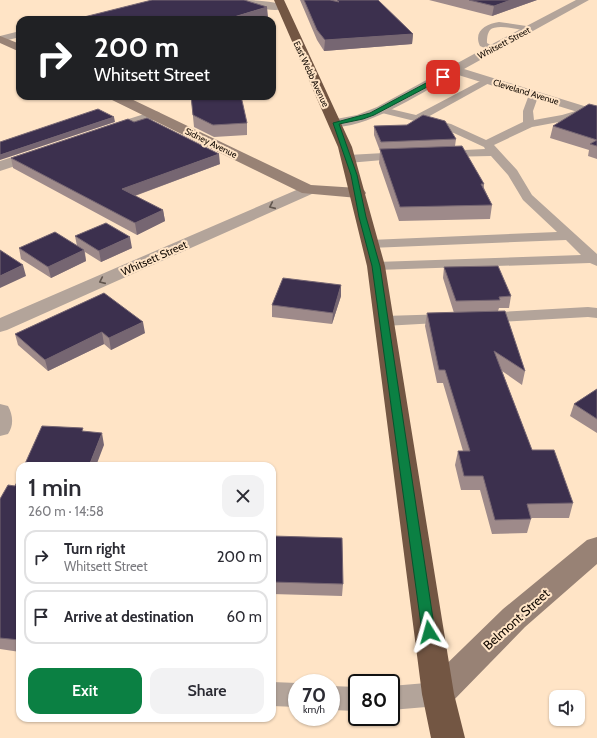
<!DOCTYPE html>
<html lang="en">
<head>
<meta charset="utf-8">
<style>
	:root { --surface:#fff; --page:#f2f2f3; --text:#2b2b33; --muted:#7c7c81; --line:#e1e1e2; --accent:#0b8043 }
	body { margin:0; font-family:Cabin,sans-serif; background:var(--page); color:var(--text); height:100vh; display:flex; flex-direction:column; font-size:15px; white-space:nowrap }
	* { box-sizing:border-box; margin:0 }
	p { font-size:13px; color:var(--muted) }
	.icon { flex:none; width:22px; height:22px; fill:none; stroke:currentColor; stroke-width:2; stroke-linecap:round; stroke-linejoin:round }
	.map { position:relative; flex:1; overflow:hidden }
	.panel { position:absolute; left:16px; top:462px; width:260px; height:260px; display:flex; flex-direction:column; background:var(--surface); border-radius:12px; box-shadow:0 1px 3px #0004 }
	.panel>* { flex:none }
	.guide { position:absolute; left:16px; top:16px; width:260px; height:84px; border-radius:12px; box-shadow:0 1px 3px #0004; background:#202124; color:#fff; overflow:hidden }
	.controls { position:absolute; left:549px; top:690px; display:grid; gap:8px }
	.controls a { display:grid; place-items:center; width:36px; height:36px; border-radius:8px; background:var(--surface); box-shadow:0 1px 3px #0004; font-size:20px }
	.speed { position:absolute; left:288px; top:674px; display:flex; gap:8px; font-size:20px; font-weight:700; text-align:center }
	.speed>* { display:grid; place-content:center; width:52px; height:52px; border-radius:50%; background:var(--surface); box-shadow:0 1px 3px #0004; line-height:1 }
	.speed small { font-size:10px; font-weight:400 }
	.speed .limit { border:2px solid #111; border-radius:6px; background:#fff; color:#111 }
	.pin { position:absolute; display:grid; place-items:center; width:34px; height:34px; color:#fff; margin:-17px; border-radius:8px; box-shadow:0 2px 6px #0006 }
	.me { position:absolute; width:44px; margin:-22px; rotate:352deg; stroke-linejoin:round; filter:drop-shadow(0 0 3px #0008) }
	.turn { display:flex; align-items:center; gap:14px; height:84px; padding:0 12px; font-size:18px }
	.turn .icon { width:52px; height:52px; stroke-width:2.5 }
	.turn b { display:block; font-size:28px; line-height:34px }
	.round { display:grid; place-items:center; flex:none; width:42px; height:42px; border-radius:12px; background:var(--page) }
	.summary { display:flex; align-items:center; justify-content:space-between; height:68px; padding:0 12px }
	h1 { font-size:24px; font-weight:600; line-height:30px }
	.primary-button { display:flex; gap:8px; margin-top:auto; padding:8px 12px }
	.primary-button a { flex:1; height:46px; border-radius:12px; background:var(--accent); color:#fff; font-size:16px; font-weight:600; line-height:46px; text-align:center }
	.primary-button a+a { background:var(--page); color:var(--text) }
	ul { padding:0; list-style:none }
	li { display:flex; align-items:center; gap:12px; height:54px; margin:0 8px 6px; padding:0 4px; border:2px solid var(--line); border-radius:12px }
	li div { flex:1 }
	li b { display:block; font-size:15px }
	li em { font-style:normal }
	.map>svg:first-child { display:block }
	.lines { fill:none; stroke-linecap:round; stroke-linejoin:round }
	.lane { fill:#b3a49a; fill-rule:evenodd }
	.street { fill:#b3a49a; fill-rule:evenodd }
	.secondary { fill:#988275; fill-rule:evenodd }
	.highway { fill:#735643; fill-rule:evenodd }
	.wall { fill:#9e8a8a }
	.shaded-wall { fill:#766672 }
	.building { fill:#3c304e; stroke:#766672 }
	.oneway { stroke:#62564e }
	.route { fill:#0b8043; stroke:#07532c }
	.labels { text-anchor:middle; stroke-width:4; stroke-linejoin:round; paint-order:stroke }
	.far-street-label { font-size:9px; fill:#120902; stroke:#ffe4c6 }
	.street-label { font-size:11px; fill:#120902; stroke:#ffe4c6 }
	.near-street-label { font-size:13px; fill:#120902; stroke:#ffe4c6 }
</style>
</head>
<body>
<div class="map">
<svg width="597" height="738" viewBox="0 0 597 738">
	<rect width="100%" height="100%" fill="#ffe4c6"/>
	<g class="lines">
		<path class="lane" d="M499,22L533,27L534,29L530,32C521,30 497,23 490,30C487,34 487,39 487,43L496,48L495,50H489L480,46C473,31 486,24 499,22Z
			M488,77L493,80L491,82L426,118L451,124L486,140L523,122V111L530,92H538L539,94L533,111L534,120L562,115L586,108L590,109L591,111L590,113L564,121L532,127L494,145L517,170L532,195L597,254V266L590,263L376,270L371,269L369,266L371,263L376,262L581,255L566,240L370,248L365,247L363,244L365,241L370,240L557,232L523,200L508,175L491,156L444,157L440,156L438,154L440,152L444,151L485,149L484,147L443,128L378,112L377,110L382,107L416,115Z
			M402,152L406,154L408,156L406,158L348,163L344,161L342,159L344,157L348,155Z
			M588,307L597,308V318L588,317L483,323L477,321L475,318L477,315L483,313Z
			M449,314L455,316L457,319L455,322L384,326L378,324L376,321L378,318L384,316Z
			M272,682L297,683V707L272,706Z
			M438,682L447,686L451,694L447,702L438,706L391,710V686Z
			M331,686L357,687V711L331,710Z"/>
		<path class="street" d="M234,0C244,0 280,0 286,7C279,15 245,5 235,2Z
			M576,0H589L464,69L597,110V118L455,74C428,89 361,133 331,126L329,123L331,120L357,115L377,107L496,42Z
			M20,31V37L0,42V36Z
			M154,111L159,112L161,115L159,118L105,135L100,134L98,131L100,128Z
			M41,148L46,150L49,153L46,156L0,171V161Z
			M308,185L314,187L316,190L314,193L7,330L0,332V318Z
			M0,404L8,406C13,415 14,425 8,434L0,436Z"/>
		<path class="secondary" d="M0,36L20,44V52L0,43Z
			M108,96H125L311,185L358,188L364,190L366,193L364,196L358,198L302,193L110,99Z
			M597,537V564L525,627L449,705L438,709L427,705L422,694L427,683L503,609L587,540Z"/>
		<path class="highway" d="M274,0H284L352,147L385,266L454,694L465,738H431L422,694L367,266L338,147Z"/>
	</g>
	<path class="wall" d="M300,0H378L413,34L412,44L324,51L317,40Z
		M429,0H537L492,16Z
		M191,96L247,123V135L214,137L194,127Z
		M597,106V159L588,156L589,150L550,138L553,126Z
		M374,126L456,139L455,146L484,184V188L492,205L490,219L399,221L379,163L380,151L374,135Z
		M11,158L220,164L135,196L163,210L165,221L137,235L13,168Z
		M75,236L132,248L101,262L85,252L86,261L51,278L21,259L19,248L77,246Z
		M444,267L511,296L509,308H499L498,311L525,371L522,385L502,371L532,450L573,503L569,518H531V519L527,533L492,534L480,490H461L455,465L458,451H463L443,383H437L425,326L427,313H454L443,278Z
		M341,285V296L332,324L272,317V305Z
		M104,293L145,333L111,350L104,344L48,371L18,345L15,334Z
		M597,389V433L570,416L574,404Z
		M20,476V652L0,649V499L15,486Z
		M272,536L343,584L342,596L272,594Z"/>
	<path class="shaded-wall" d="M511,0H537L492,16L494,6Z
		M267,7L268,17L258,20H224Z
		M413,34L412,44L324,51L325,40Z
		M114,117L115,122L0,160V155Z
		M219,154L220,164L123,200L122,189Z
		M163,210L165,221L137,235L135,223Z
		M130,237L132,248L101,262L99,251Z
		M84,250L86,261L51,278L48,267Z
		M23,265L26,276L0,288V276Z
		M341,285V296L332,324L333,313Z
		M143,322L145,333L111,350L109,338Z
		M102,332L104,344L48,371L45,360Z
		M102,433L104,445L96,466H89Z"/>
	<path class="building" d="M152,0H244L267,7L224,20H72Z
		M304,0H330L339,2L337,0H378L413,34L325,40L317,30Z
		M469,0H511L494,6Z
		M191,96H241L247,123L213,125L193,115Z
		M589,104L597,106V146L590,144L597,140L553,126Z
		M98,109L114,117L0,155V142Z
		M423,115L445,121L456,139L381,142L374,126L407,125Z
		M147,118L219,154L122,189L163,210L135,223L11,158L128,119L134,122Z
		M462,146L484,184H481L492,205L400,207L380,149Z
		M106,223L130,237L99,251L75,236Z
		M55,232L84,250L48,267L19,248Z
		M0,250L23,265L0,276Z
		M498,266L511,296L499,297L500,300L456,301L444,267Z
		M283,278L341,285L333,313L272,305Z
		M104,293L143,322L109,338L102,332L45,360L15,334Z
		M505,311L525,371L494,351L532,450H554L573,503L527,504L531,519L495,520L483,476H464L458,451H470L445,370H439L427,313Z
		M597,389V419L574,404Z
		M42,426L83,428L82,431L102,433L89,466H24Z
		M20,476V640L0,638V499L8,485L15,486Z
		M272,536L342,538L343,584L272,582Z"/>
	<defs><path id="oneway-chevron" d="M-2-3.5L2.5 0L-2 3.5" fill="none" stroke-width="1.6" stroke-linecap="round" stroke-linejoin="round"/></defs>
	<g class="oneway">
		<use href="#oneway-chevron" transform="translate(272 206) rotate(156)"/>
		<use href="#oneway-chevron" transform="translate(102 281) rotate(156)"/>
	</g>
	<path class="route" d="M441,75L446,77L374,115L363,119L339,124L357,175L366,217L380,266L435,632L433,636L429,637L424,636L422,632L372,266L359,217L351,175L333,123L370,113Z"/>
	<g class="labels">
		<g class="far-street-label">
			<text transform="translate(504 43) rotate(-28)" y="3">Whitsett Street</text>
			<text transform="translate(311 74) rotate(65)" y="3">East Webb Avenue</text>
			<text transform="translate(526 92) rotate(17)" y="3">Cleveland Avenue</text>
			<text transform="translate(211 143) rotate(26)" y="3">Sidney Avenue</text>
		</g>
		<g class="street-label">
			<text transform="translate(154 258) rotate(-24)" y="4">Whitsett Street</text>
		</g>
		<g class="near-street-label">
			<text transform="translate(516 619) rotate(-42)" y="5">Belmont Street</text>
		</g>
	</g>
</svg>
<div class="controls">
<a><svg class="icon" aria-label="sound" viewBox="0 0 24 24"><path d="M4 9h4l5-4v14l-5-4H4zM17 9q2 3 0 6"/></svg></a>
</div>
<div class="speed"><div>70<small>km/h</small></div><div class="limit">80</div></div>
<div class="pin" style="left:443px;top:77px;background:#d93025"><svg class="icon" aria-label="arrive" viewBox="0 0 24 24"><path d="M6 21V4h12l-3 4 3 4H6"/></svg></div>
<svg class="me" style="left:429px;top:632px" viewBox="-20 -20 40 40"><path d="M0-17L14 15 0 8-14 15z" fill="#0b8043" stroke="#fff" stroke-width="4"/></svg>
<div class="guide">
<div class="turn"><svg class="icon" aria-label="right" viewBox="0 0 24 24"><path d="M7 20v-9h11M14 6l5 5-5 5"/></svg><div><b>200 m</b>Whitsett Street</div></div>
</div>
<section class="panel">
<div class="summary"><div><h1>1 min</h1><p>260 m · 14:58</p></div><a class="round"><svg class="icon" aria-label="close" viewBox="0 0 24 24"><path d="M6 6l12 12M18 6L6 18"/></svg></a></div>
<ul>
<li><svg class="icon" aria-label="right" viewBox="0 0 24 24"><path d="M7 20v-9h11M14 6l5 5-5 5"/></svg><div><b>Turn right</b><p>Whitsett Street</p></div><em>200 m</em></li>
<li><svg class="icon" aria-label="arrive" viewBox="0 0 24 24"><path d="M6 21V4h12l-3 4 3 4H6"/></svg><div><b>Arrive at destination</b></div><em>60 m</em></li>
</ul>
<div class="primary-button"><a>Exit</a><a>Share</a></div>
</section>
</div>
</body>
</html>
